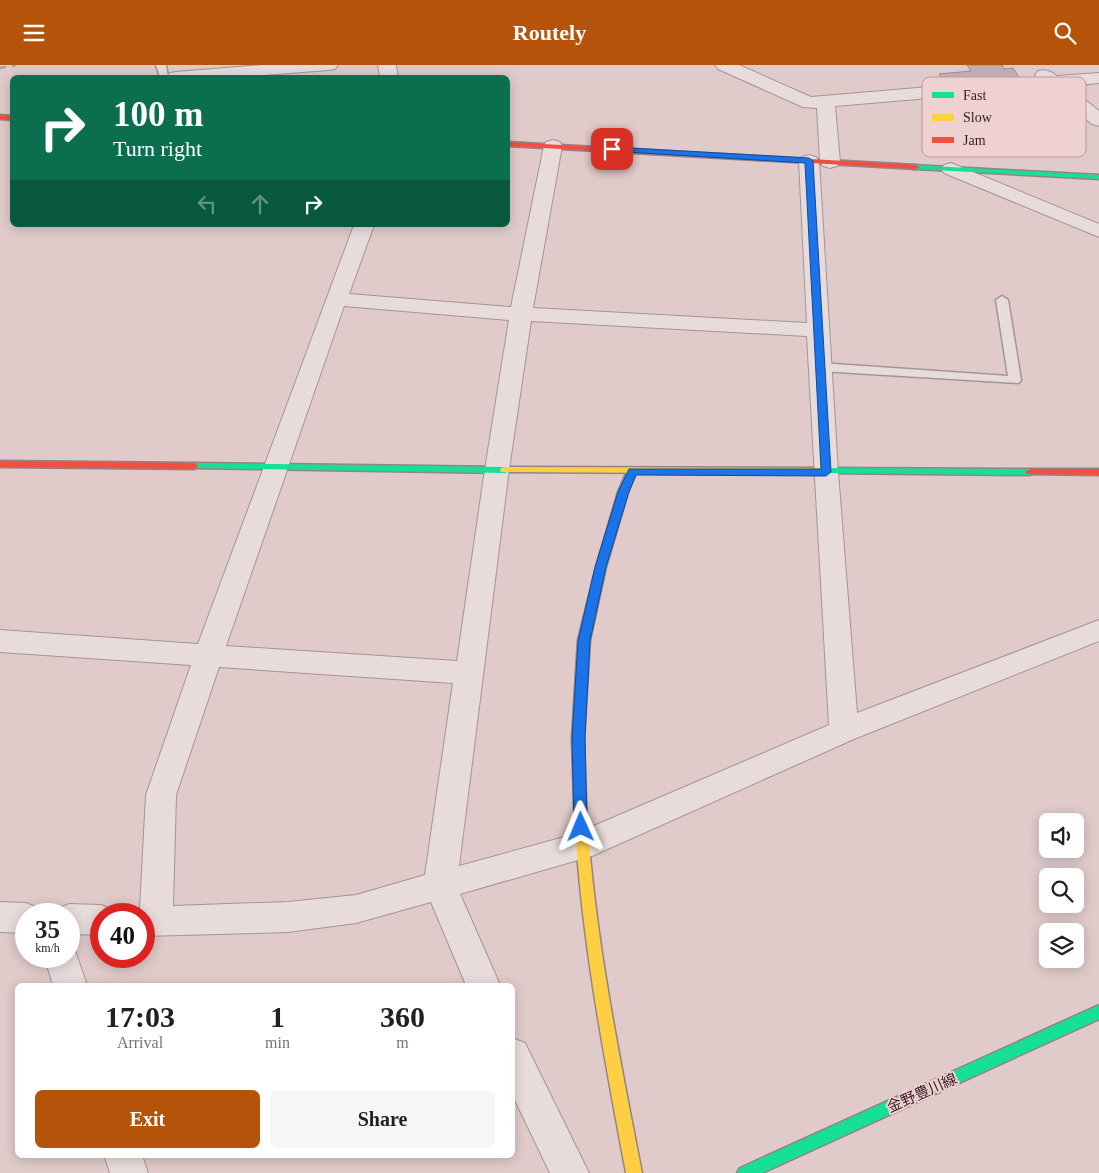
<!DOCTYPE html>
<html lang="en">
<head>
<meta charset="utf-8">
<style>
	:root { --surface:#fff; --page:#f6f6f6; --text:#202124; --muted:#757577; --accent:#b45309 }
	body { margin:0; font-family:"Times New Roman","Noto Sans JP",serif; background:var(--page); color:var(--text); height:100vh; display:flex; flex-direction:column; font-size:19px; white-space:nowrap }
	* { box-sizing:border-box; margin:0 }
	p { font-size:16px; color:var(--muted) }
	.icon { flex:none; width:28px; height:28px; fill:none; stroke:currentColor; stroke-width:2; stroke-linecap:round; stroke-linejoin:round }
	.map { position:relative; flex:1; overflow:hidden }
	.side { position:absolute; left:15px; top:918px; width:500px; height:175px; display:flex; flex-direction:column; background:var(--surface); border-radius:8px; box-shadow:0 2px 12px #0003 }
	.side>* { flex:none }
	.top-card { position:absolute; left:10px; top:10px; width:500px; height:152px; border-radius:8px; box-shadow:0 2px 12px #0003; background:#0b6e4f; color:#fff; overflow:hidden }
	.tools { position:absolute; left:1039px; top:748px; display:grid; gap:10px }
	.tools a { display:grid; place-items:center; width:45px; height:45px; border-radius:8px; background:var(--surface); box-shadow:0 2px 12px #0003; font-size:25px }
	.speed { position:absolute; left:15px; top:838px; display:flex; gap:10px; font-size:25px; font-weight:700; text-align:center }
	.speed>* { display:grid; place-content:center; width:65px; height:65px; border-radius:50%; background:var(--surface); box-shadow:0 2px 12px #0003; line-height:1 }
	.speed small { font-size:12px; font-weight:400 }
	.speed .limit { border:8px solid #d22; background:#fff; color:#111 }
	.pin { position:absolute; display:grid; place-items:center; width:42px; height:42px; color:#fff; margin:-21px; border-radius:10px; box-shadow:0 2px 8px #0006 }
	.me { position:absolute; width:55px; margin:-28px; rotate:359deg; stroke-linejoin:round; filter:drop-shadow(0 0 4px #0008) }
	.turn { display:flex; align-items:center; gap:18px; height:105px; padding:0 20px; font-size:22px }
	.turn .icon { width:65px; height:65px; stroke-width:2.5 }
	.turn b { display:block; font-size:35px; line-height:42px }
	.lanes { display:flex; align-items:center; height:48px; padding:0 20px; background:#0003; justify-content:center; gap:25px; direction:ltr }
	.lanes .off { opacity:.35 }
	.eta { display:flex; justify-content:space-evenly; align-items:center; height:85px; text-align:center }
	.eta b { font-size:30px; font-weight:700; line-height:35px }
	.action { display:flex; gap:10px; margin-top:auto; padding:10px 20px }
	.action a { flex:1; height:58px; border-radius:8px; background:var(--accent); color:#fff; font-size:20px; font-weight:700; line-height:58px; text-align:center }
	.action a+a { background:var(--page); color:var(--text) }
	header { display:flex; justify-content:space-between; align-items:center; height:65px; padding:0 20px; background:var(--accent); color:#fff; font-size:22px; font-weight:700 }
	.map>svg:first-child { display:block }
	.building { fill:#c3acb0; stroke:#9f8a8e }
	.lines { fill:none; stroke-linecap:round; stroke-linejoin:round }
	.lane-casing { stroke:#a59495; stroke-width:3 }
	.street-casing { stroke:#a59495; stroke-width:2 }
	.fast-casing { stroke:#958485; stroke-width:3 }
	.slow-casing { stroke:#958485; stroke-width:3 }
	.jam-casing { stroke:#958485; stroke-width:3 }
	.lane { fill:#e8dbdb; fill-rule:evenodd }
	.street { fill:#e8dbdb; fill-rule:evenodd }
	.fast { fill:#16e098; fill-rule:evenodd }
	.slow { fill:#ffcf43; fill-rule:evenodd }
	.jam { fill:#f24e42; fill-rule:evenodd }
	.rail { stroke:#a79c9c; stroke-width:2.5; stroke-dasharray:6 6; stroke-linecap:butt }
	.route { fill:#1a73e8; stroke:#114b97 }
	.labels { text-anchor:middle; stroke-width:4; stroke-linejoin:round; paint-order:stroke }
	.near-street-label { font-size:15px; fill:#311e22; stroke:#f0d1d1 }
	.key { fill:#f0d1d1; stroke:#b79b9c; stroke-width:1 }
	.key-label { font-size:14px; fill:#311e22 }
</style>
</head>
<body>
<header><svg class="icon" aria-label="menu" viewBox="0 0 24 24"><path d="M4 6h16M4 12h16M4 18h16"/></svg>Routely<svg class="icon" aria-label="search" viewBox="0 0 24 24"><circle cx="10" cy="10" r="6"/><path d="M15 15l6 6"/></svg></header>
<div class="map">
<svg width="1099" height="1108" viewBox="0 0 1099 1108">
	<rect width="100%" height="100%" fill="#e0caca"/>
	<path class="building" d="M967,0H1002L1004,4L1013,3L1021,15L948,21L939,9L971,6Z"/>
	<g class="lines">
		<g class="lane-casing">
			<path id="lane" d="M156,0H166L168,12H160Z
				M1002,231L1008,235L1021,315L1019,318L820,306L814,302L820,298L1008,311L996,235Z"/>
		</g>
		<g class="street-casing">
			<path id="street" d="M262,0H338L335,4L329,5L237,12H167L170,8L176,7Z
				M378,0H396L398,12H380Z
				M715,0H739L811,32L1037,13L1035,10L1038,6C1046,4 1050,6 1057,11L1099,8V18L1068,21L1099,46V61L1092,59L1049,23L835,41L840,97L837,101L830,103L823,101L820,97L817,43L803,42L718,4Z
				M553,75L560,77L562,81L533,243L807,258L799,96L802,92L809,90L816,92L819,96L838,407L857,648L1099,555V576L854,674L592,791L460,829L500,920H466L431,837L356,858L288,867L144,871V849H131L132,846L140,843L146,730L191,600L0,587V565L198,579L354,160H374L349,229L511,242L544,81L546,77ZM344,241L509,255L485,404L457,596L226,581ZM531,256L807,271L829,660L575,769L459,801L509,404ZM219,602L453,618L425,810L356,830L288,837L173,841L176,730Z
				M951,98L1099,159V172L944,108L941,104L944,100Z
				M0,837L26,838L38,843L40,849H26V868L0,867Z
				M69,839L101,840L113,845L115,849H101V870L69,869V849H55L57,844Z
				M69,879L73,880L87,920H53L44,891H69Z
				M512,973L525,978L589,1108H550L512,1029Z
				M104,1090H142L148,1108H110Z"/>
		</g>
		<g class="fast-casing">
			<path id="fast" d="M913,100L1099,110V114L916,104H913Z
				M194,398L505,402L510,405L505,408L190,403L189,401Z
				M632,403L637,406L628,427L606,502L590,575L584,673L586,737L584,741L580,742L576,741L574,737L572,673L578,575L596,502L618,427L627,406Z
				M825,403L1030,404L1035,407L1030,410L821,408L820,406L821,404Z
				M1099,940V954L762,1108H737L740,1103Z"/>
		</g>
		<g class="slow-casing">
			<path id="slow" d="M505,402L825,403L830,406L825,409L501,407L500,405L501,403Z
				M580,732L584,733L586,737C593,863 618,985 642,1108H626C603,985 579,863 574,737L576,733Z"/>
		</g>
		<g class="jam-casing">
			<path id="jam" d="M0,50L12,51V55L0,54Z
				M508,77L916,100L920,102L916,104L508,81Z
				M0,396L194,398L199,401L194,404L0,402Z
				M1030,404H1099V410L1026,409L1025,407Z"/>
		</g>
		<use href="#lane" class="lane"/>
		<use href="#street" class="street"/>
		<use href="#fast" class="fast"/>
		<use href="#slow" class="slow"/>
		<use href="#jam" class="jam"/>
		<path class="rail" d="M0,3L16,0"/>
	</g>
	<path class="route" d="M612,82L809,93L813,96L831,407L826,411L636,410L629,427L606,502L590,576L585,672L587,762L585,766L581,768L576,766L574,762L572,672L578,576L595,502L618,427L629,404H821L805,98L609,86V83Z"/>
	<g class="labels">
		<g class="near-street-label">
			<text transform="translate(922 1028) rotate(-24)" y="5">金野豊川線</text>
		</g>
	</g>
	<rect x="922" y="12" width="164" height="80" rx="8" class="key"/>
	<rect x="932" y="27" width="22" height="6" fill="#16e098"/>
	<rect x="932" y="49" width="22" height="7" fill="#ffcf43"/>
	<rect x="932" y="72" width="22" height="6" fill="#f24e42"/>
	<g class="key-label">
		<text x="963" y="35">Fast</text>
		<text x="963" y="57">Slow</text>
		<text x="963" y="80">Jam</text>
	</g>
</svg>
<div class="tools">
<a><svg class="icon" aria-label="sound" viewBox="0 0 24 24"><path d="M4 9h4l5-4v14l-5-4H4zM17 9q2 3 0 6"/></svg></a>
<a><svg class="icon" aria-label="search" viewBox="0 0 24 24"><circle cx="10" cy="10" r="6"/><path d="M15 15l6 6"/></svg></a>
<a><svg class="icon" aria-label="layers" viewBox="0 0 24 24"><path d="M12 4l9 5-9 5-9-5zM3 14l9 5 9-5"/></svg></a>
</div>
<div class="speed"><div>35<small>km/h</small></div><div class="limit">40</div></div>
<div class="pin" style="left:612px;top:84px;background:#d93025"><svg class="icon" aria-label="arrive" viewBox="0 0 24 24"><path d="M6 21V4h12l-3 4 3 4H6"/></svg></div>
<svg class="me" style="left:581px;top:762px" viewBox="-20 -20 40 40"><path d="M0-17L14 15 0 8-14 15z" fill="#1a73e8" stroke="#fff" stroke-width="4"/></svg>
<div class="top-card">
<div class="turn"><svg class="icon" aria-label="right" viewBox="0 0 24 24"><path d="M7 20v-9h11M14 6l5 5-5 5"/></svg><div><b>100 m</b>Turn right</div></div>
<div class="lanes"><svg class="icon off" aria-label="left" viewBox="0 0 24 24"><path d="M17 20v-9H6M10 6l-5 5 5 5"/></svg><svg class="icon off" aria-label="ahead" viewBox="0 0 24 24"><path d="M12 20V5M6 11l6-6 6 6"/></svg><svg class="icon" aria-label="right" viewBox="0 0 24 24"><path d="M7 20v-9h11M14 6l5 5-5 5"/></svg></div>
</div>
<section class="side">
<div class="eta">
<div><b>17:03</b><p>Arrival</p></div>
<div><b>1</b><p>min</p></div>
<div><b>360</b><p>m</p></div>
</div>
<div class="action"><a>Exit</a><a>Share</a></div>
</section>
</div>
</body>
</html>
